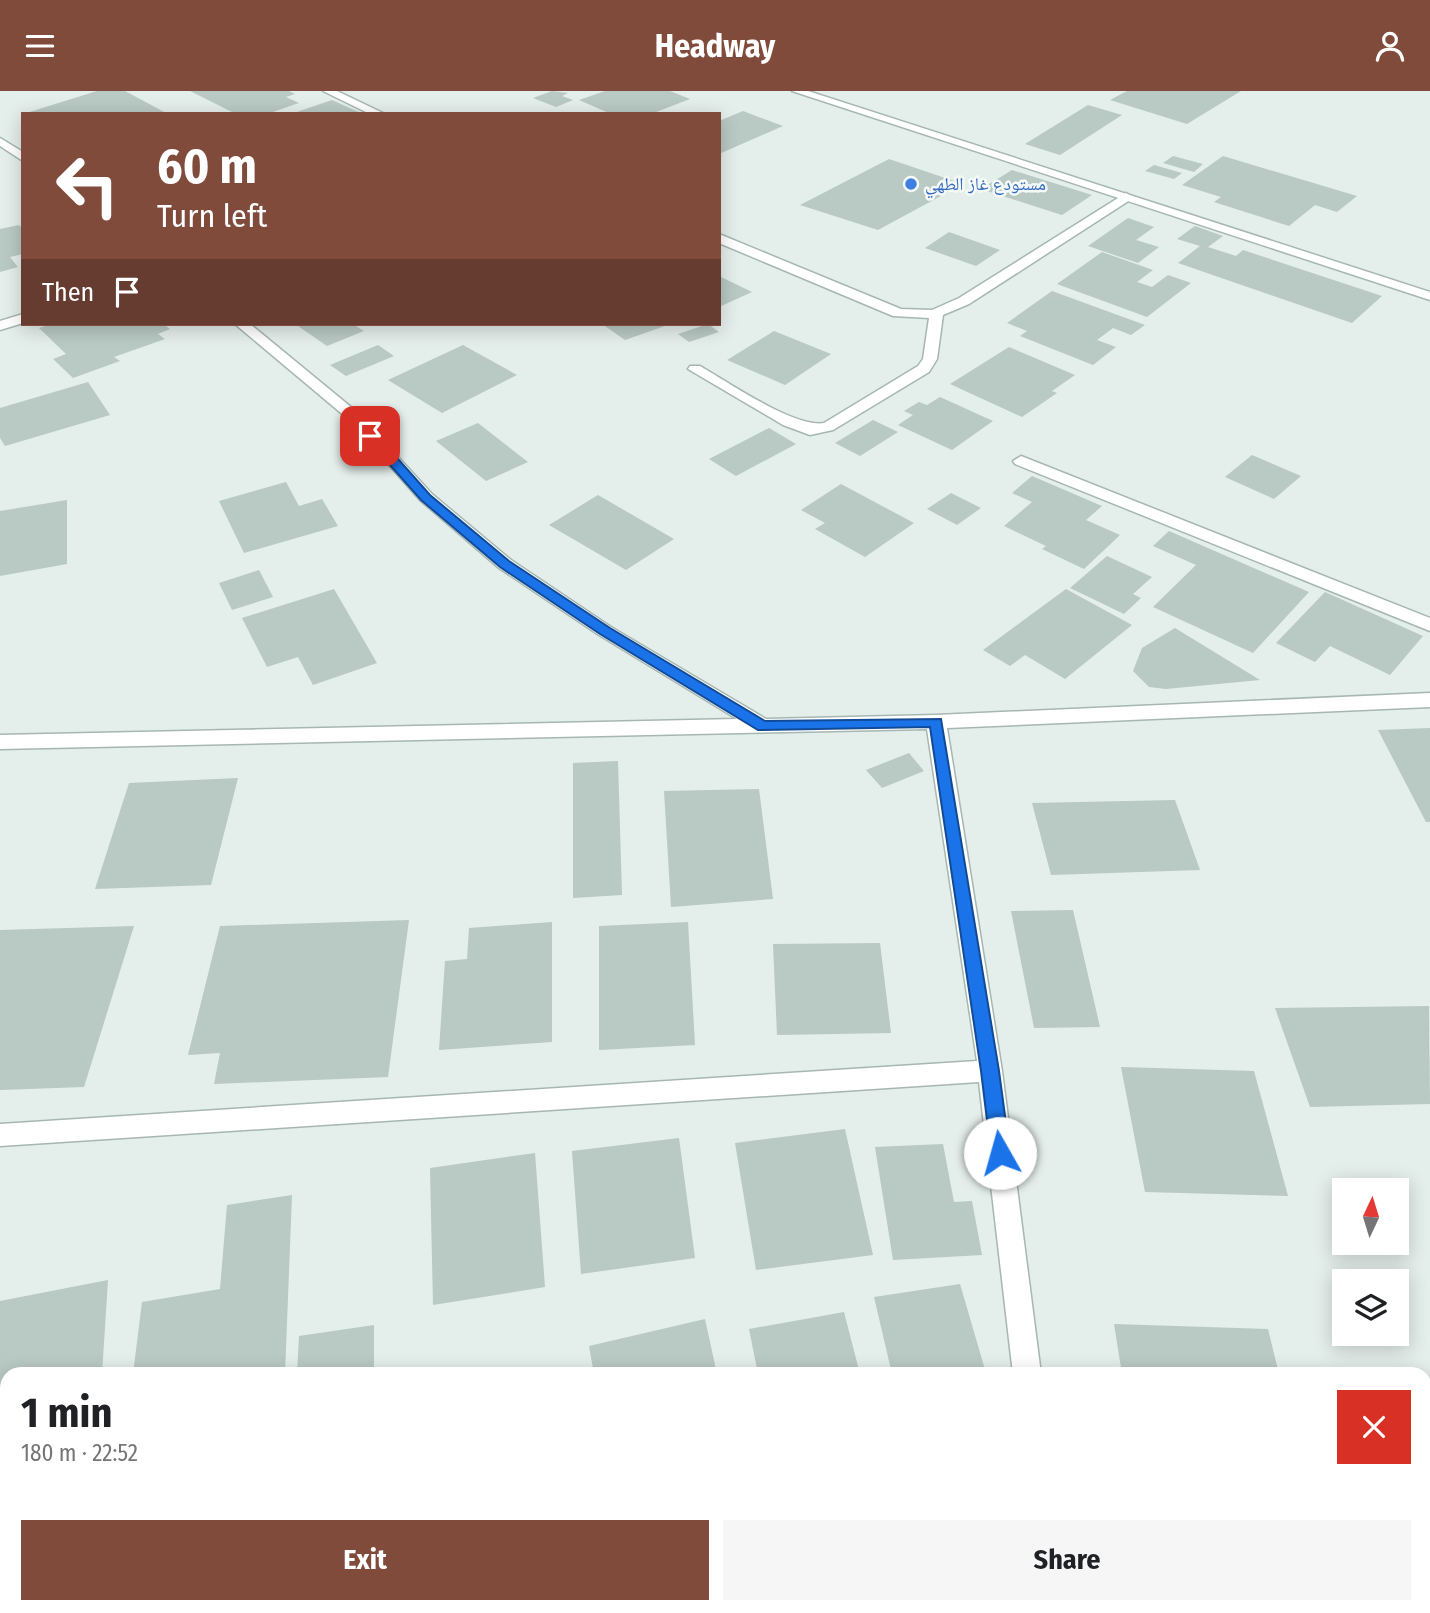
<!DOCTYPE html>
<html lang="en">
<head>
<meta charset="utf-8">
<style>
	:root { --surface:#fff; --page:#f6f6f6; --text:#202124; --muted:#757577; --accent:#814b3c }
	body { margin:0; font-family:"Fira Sans Condensed","Noto Naskh Arabic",sans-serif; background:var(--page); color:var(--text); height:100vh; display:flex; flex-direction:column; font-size:26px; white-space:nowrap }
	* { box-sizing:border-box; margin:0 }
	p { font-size:23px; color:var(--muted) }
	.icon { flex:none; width:38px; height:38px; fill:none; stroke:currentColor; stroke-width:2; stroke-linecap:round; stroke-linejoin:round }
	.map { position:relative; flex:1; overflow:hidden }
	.details { position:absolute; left:0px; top:1276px; width:1432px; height:247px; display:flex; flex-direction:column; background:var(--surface); border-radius:21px 21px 0 0; box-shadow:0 4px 18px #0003 }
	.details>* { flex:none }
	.guide { position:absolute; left:21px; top:21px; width:700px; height:214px; border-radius:0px; box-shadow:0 4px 18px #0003; background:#814b3c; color:#fff; overflow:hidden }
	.needle { width:46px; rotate:4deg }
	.fabs { position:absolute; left:1332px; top:1087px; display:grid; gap:14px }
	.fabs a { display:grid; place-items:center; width:77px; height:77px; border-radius:0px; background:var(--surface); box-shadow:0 4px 18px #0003; font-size:35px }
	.pin { position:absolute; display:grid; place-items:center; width:60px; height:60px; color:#fff; margin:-30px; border-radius:14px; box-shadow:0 4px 10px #0006 }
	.me { position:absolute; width:77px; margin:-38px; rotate:353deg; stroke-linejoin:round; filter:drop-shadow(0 0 5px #0008) }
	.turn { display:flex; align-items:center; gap:24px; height:147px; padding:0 21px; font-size:32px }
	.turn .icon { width:91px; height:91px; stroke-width:2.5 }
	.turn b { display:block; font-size:49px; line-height:60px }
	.then { display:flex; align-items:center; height:66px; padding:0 21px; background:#0003; gap:14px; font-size:26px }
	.round { display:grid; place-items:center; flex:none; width:74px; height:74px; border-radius:0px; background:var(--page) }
	.headline { display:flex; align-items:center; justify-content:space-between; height:119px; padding:0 21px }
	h1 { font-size:42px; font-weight:700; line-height:52px }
	.action { display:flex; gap:14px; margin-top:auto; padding:14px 21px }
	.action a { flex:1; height:80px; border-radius:0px; background:var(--accent); color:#fff; font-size:28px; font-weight:700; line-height:80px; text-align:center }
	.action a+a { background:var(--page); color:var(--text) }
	header { display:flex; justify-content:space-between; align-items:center; height:91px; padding:0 21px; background:var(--accent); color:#fff; font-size:32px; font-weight:700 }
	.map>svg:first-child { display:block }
	.building { fill:#b9c9c3 }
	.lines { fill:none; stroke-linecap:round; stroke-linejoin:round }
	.minor-casing { stroke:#a6b7b1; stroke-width:3 }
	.tertiary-casing { stroke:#a6b7b1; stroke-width:3 }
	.minor { fill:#fff; fill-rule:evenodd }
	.tertiary { fill:#fff; fill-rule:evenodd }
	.route { fill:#1a73e8; stroke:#114b97; stroke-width:2 }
	.shop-dot { fill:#3f7fe0; stroke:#f5faf8; stroke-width:2.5 }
	.labels { text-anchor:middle; stroke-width:5; stroke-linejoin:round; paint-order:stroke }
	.far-shop-label { font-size:18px; fill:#366cbe; stroke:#f5faf8; text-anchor:start }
</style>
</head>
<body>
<header><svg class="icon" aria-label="menu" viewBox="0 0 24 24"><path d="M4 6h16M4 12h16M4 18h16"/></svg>Headway<svg class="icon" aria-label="person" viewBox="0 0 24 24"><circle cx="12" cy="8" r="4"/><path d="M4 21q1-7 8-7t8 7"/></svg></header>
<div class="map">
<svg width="1430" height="1522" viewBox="0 0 1430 1522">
	<rect width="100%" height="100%" fill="#e4eeea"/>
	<path class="building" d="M97,0H125L168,23H23Z
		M190,0H289L295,3L286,6L299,12L267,23H236Z
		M552,0L568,2L562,5L573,9L556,16L533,7Z
		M605,0H670L690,8L651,23H611L579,9Z
		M1127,0H1241L1187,33L1110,9Z
		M332,9L363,23H294V22Z
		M1088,14L1122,24L1060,64L1025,53Z
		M743,20L783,35L719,63V30Z
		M1173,65L1203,73L1194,81L1163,72Z
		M1223,65L1357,105L1337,121L1315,114L1289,135L1214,111L1221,106L1182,94Z
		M889,68L963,93L878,139L800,114Z
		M1154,74L1182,82L1174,88L1145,80Z
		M1012,79L1092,104L1062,124L981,98Z
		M1128,127L1154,136L1136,149L1159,156L1138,172L1088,155Z
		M19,134L23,138V163L10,166L18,176L0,181V138Z
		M1195,135L1223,145L1208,156L1236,165L1243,159L1382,205L1352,232L1178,172L1200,155L1177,148Z
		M949,141L1000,159L976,175L925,157Z
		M1102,161L1153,179L1137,191L1152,196L1168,184L1191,192L1147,226L1057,193Z
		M719,185L752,201L719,216Z
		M1052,200L1145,234L1131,244L1113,237L1097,249L1116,256L1093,274L1020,245L1027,240L1007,232Z
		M52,233H172L166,235L170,238L158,243L165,248L114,266L120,270L73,287L53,268L66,263L39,237Z
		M295,233H353L364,240L327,255Z
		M602,233H661L665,235L625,249Z
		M708,233L719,241L689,251L678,243Z
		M774,240L831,263L785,294L727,269Z
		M378,254L394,265L346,285L330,274Z
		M463,254L517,284L442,322L388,289Z
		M1009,256L1075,284L1052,300L1057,302L1022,326L950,293Z
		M88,291L110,324L5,355L0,347V317Z
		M940,306L993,330L952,359L898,334L913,324L904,320L919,311L927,314Z
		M873,329L898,341L860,365L835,352Z
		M478,332L528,371L486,390L436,350Z
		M769,337L796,353L736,385L709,368Z
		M1252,364L1301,385L1274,408L1225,386Z
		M1032,385L1102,415L1086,429L1120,444L1084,478L1042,458L1046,455L1004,435L1032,411L1012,402Z
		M286,391L299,415L322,408L338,435L244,462L219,410Z
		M841,393L914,432L865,466L815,438L825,432L801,419Z
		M951,402L981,417L957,434L927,418Z
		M598,404L674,448L626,479L549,434Z
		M67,409V473L0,485V420Z
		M1169,440L1309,501L1253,562L1153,516L1196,474L1153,455Z
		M1107,465L1152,486L1133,503L1141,507L1124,523L1070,497Z
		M259,479L273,506L232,519L219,492Z
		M334,498L377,572L313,594L298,566L267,576L242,527Z
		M1066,498L1132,534L1065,588L1025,564L1010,575L983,559Z
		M1325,501L1423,545L1390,584L1330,555L1315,571L1276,552Z
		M1175,537L1260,589L1166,598L1149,596L1133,580L1142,557Z
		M1430,637V731H1426L1378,639Z
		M909,662L924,680L882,697L866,679Z
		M618,670L622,804L573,807V672Z
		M238,687L211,794L95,798L129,692Z
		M759,698L773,808L671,816L664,700Z
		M1175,709L1200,779L1051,784L1032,712Z
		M1073,819L1100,936L1034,937L1011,820Z
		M409,829L388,986L214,993L220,962L188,964L220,835Z
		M552,831V951L439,959L445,870L467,868L469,837Z
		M688,831L695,954L599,959V835Z
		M134,835L84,996L0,999V839Z
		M880,852L891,942L777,944L773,853Z
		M1429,915L1430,1013L1310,1016L1275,917Z
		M1121,976L1254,980L1288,1105L1145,1101Z
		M845,1038L873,1164L756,1179L735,1052Z
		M679,1047L695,1167L581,1183L572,1060Z
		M943,1053L954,1111L972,1110L982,1164L893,1169L875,1056Z
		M535,1062L545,1196L433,1214L430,1077Z
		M292,1104L285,1283H133L142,1211L220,1198L227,1114Z
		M108,1189L102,1283H7V1343L0,1344V1210Z
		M960,1193L986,1282L892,1283L874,1206Z
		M844,1221L860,1283H758L749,1238Z
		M705,1228L717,1283H594L589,1255Z
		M1114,1233L1268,1238L1279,1283H1122Z
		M374,1234V1283H297L299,1245Z
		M7,1359V1495L0,1497V1361Z
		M135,1516H260V1522H135Z
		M303,1516H428V1518L405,1522H303Z
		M591,1516H725L727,1522H592Z
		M1188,1516H1355L1356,1522H1189Z"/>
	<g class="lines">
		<g class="minor-casing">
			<path id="minor" d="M323,0H337L385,23H370Z
				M0,47L23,61V70L0,55Z
				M1126,102L1132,106L1130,109L969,213L943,224L937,268L929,281L833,339L810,344L783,334L688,278L690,275H700C728,291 794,337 824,332L918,275L923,268L929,227L893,225L719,152V143L901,218L932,219L959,207Z
				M23,223V232L0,239V230Z
				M235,233H250L357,321L432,403L511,469L611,536L766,628L936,624L1430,602V616L947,637L1002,980L1041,1283H1013L979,991L0,1055V1033L977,970L927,638L0,658V644L737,628L599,544L499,477L420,409L347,327Z
				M1021,365L1430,527V540L1015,373L1013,370Z
				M1039,1516H1070L1071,1522H1039Z"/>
		</g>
		<g class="tertiary-casing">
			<path id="tertiary" d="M792,0H808L1430,201V209Z"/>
		</g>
		<use href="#minor" class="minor"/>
		<use href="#tertiary" class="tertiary"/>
	</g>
	<path class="route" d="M366,342H375L430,404L509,470L610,537L765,630L941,628L999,980L1010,1062L1007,1069L1000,1071L994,1069L991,1062L981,980L930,636L758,639L600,543L500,476L421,409L366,347Z"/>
	<circle class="shop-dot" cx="911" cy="93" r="7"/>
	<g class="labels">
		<g class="far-shop-label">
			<text x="925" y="99">مستودع غاز الطهي</text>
		</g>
	</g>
</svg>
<div class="fabs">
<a><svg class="needle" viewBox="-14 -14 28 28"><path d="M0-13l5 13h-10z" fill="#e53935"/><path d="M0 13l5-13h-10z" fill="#757577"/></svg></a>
<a><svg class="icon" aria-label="layers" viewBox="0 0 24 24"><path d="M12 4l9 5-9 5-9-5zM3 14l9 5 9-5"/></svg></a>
</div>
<div class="pin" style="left:370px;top:345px;background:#d93025"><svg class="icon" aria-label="arrive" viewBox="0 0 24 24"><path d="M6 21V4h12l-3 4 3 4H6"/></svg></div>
<svg class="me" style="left:1000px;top:1062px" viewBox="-20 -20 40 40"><circle r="19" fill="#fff"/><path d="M0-13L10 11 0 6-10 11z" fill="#1a73e8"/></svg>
<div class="guide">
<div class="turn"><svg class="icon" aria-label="left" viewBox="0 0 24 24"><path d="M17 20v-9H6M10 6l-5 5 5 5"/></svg><div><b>60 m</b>Turn left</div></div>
<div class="then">Then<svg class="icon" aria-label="arrive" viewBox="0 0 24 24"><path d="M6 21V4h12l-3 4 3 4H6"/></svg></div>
</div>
<section class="details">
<div class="headline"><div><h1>1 min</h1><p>180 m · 22:52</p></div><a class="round" style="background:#d93025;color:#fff"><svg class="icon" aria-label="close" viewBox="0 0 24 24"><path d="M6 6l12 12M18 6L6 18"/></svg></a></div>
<div class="action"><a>Exit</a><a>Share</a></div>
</section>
</div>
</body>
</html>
